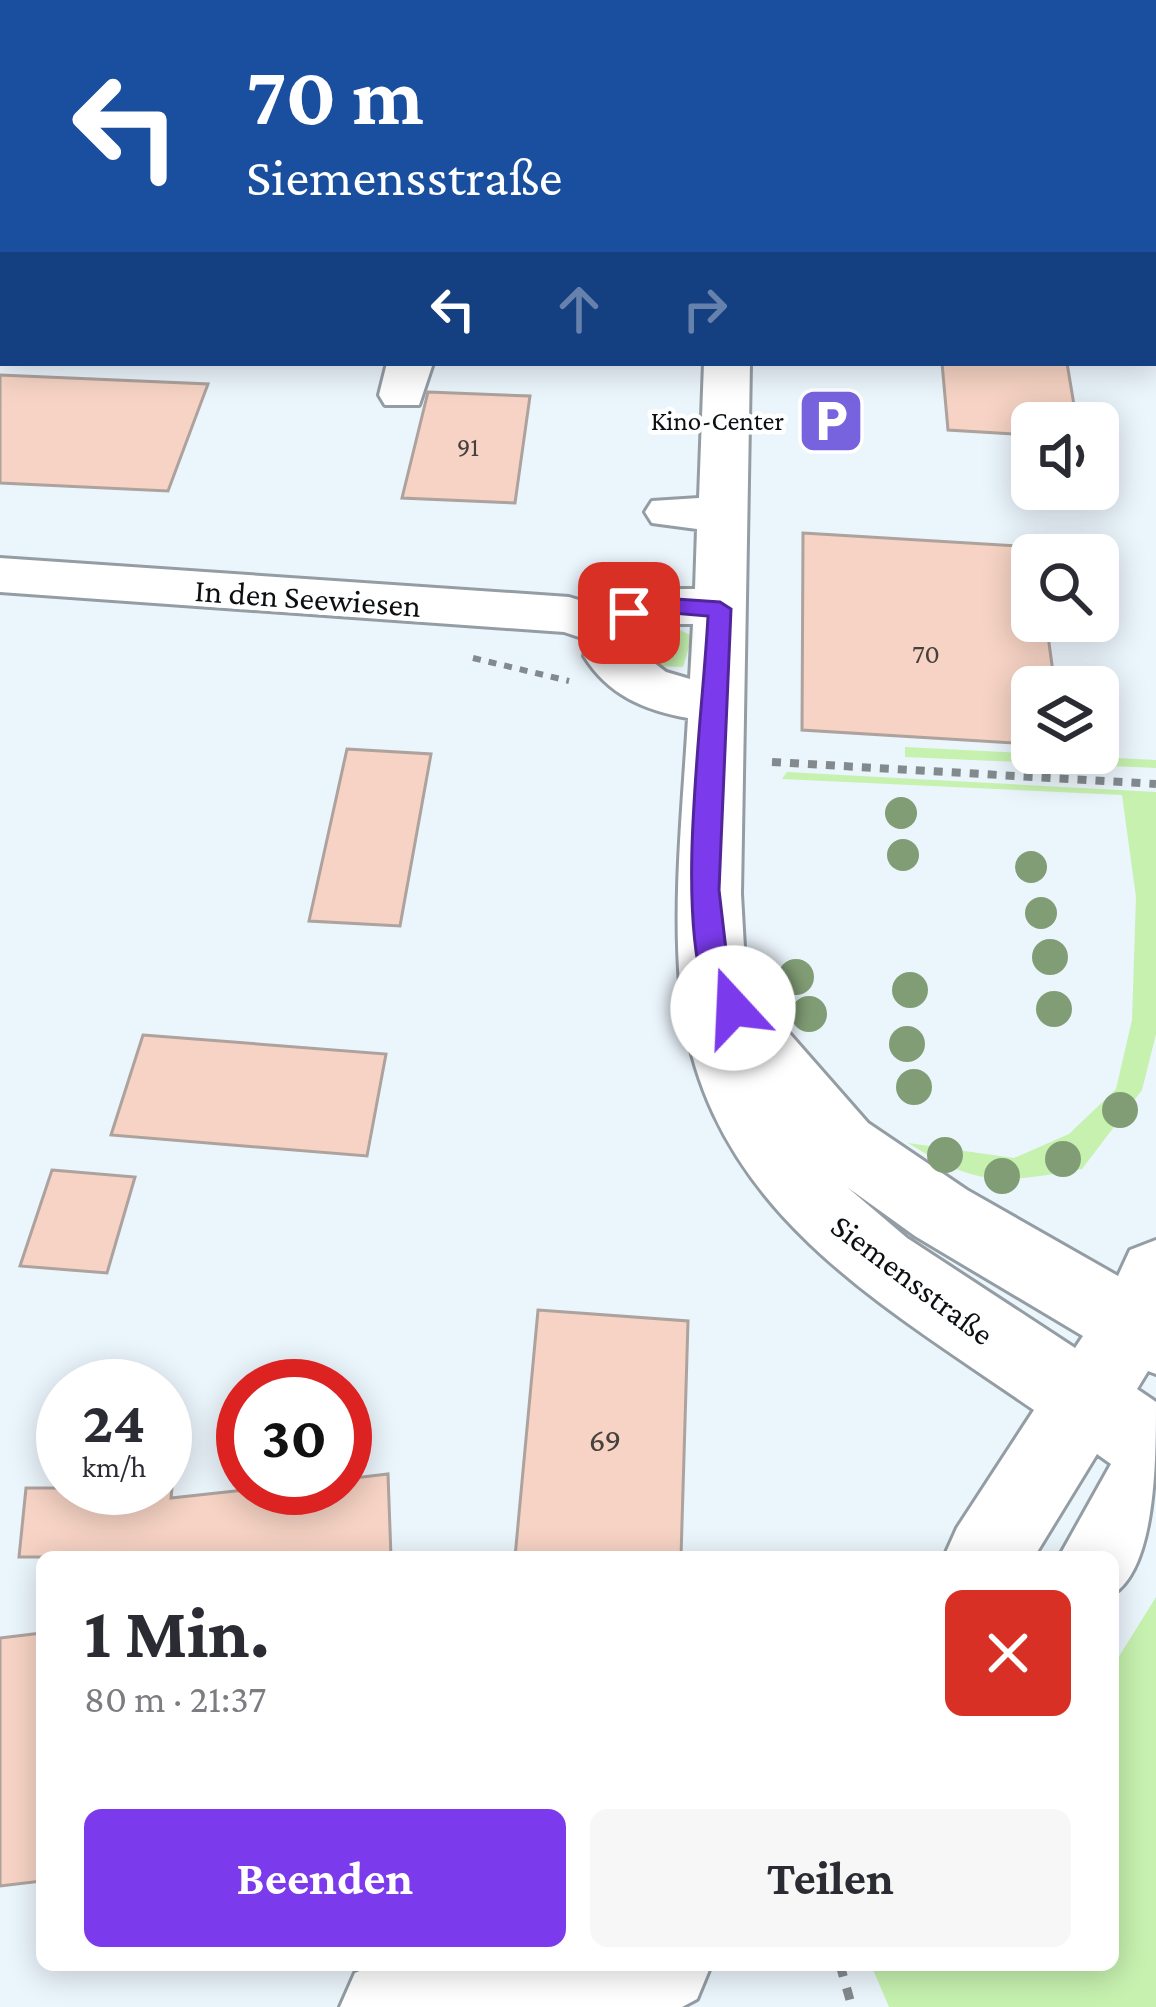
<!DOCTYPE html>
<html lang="de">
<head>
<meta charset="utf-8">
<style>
	:root { --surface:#fff; --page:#f7f7f7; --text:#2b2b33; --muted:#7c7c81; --accent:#7c3aed }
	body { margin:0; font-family:"Crimson Pro",serif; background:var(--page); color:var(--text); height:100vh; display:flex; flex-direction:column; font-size:45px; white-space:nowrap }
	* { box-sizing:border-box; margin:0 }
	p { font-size:39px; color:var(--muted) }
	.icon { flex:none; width:66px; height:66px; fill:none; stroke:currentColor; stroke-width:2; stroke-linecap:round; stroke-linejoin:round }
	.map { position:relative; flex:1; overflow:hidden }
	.sheet { position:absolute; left:36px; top:1551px; width:1083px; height:420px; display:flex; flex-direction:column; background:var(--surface); border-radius:18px; box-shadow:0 6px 30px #0003 }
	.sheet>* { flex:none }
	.top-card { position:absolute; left:0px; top:0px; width:1158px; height:366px; box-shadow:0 6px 30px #0003; background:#1a4fa0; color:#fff; overflow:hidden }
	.buttons { position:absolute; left:1011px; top:402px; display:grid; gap:24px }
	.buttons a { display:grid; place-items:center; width:108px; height:108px; border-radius:18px; background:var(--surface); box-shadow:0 6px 30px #0003; font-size:60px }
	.speed { position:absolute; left:36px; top:1359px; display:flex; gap:24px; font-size:60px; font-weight:700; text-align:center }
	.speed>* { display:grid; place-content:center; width:156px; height:156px; border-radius:50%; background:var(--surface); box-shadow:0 6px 30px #0003; line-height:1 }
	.speed small { font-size:30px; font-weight:400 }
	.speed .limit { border:18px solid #d22; background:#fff; color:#111 }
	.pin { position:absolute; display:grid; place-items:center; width:102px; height:102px; color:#fff; margin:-51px; border-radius:24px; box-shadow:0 6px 18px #0006 }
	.me { position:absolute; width:132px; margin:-66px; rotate:340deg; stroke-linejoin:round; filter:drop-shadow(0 0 9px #0008) }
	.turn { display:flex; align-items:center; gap:42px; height:252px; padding:0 48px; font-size:54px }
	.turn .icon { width:156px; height:156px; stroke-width:2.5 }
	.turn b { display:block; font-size:84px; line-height:102px }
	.lanes { display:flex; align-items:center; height:114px; padding:0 48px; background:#0003; justify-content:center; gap:60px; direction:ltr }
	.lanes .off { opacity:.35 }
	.round { display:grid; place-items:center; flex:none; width:126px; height:126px; border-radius:18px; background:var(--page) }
	.headline { display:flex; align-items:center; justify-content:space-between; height:204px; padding:0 48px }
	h1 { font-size:72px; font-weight:700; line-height:90px }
	.action { display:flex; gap:24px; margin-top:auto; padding:24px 48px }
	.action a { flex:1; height:138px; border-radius:18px; background:var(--accent); color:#fff; font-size:48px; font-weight:700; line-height:138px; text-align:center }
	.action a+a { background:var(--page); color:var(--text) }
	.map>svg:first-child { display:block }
	.green { fill:#c6f1af }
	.building { fill:#f6d3c4; stroke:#ada29d; stroke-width:3 }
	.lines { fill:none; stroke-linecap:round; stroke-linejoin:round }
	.minor-casing { stroke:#949da4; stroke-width:6 }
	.path-far2 { stroke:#838a8e; stroke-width:6; stroke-dasharray:8 8; stroke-linecap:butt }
	.path-far1 { stroke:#838a8e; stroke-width:8; stroke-dasharray:9 9; stroke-linecap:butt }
	.path { stroke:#838a8e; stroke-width:9; stroke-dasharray:12 12; stroke-linecap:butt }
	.minor { fill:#fff; fill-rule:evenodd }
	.tree { fill:#819d75 }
	.route { fill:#7c3aed; stroke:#51269a; stroke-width:3 }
	.labels { text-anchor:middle; stroke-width:9; stroke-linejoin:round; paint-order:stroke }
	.far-poi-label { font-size:27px; fill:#0d1012; stroke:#fff; text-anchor:end }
	.number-label { font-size:27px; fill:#47413e }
	.street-label { font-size:33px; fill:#0d1012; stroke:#fff }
	.near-number-label { font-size:33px; fill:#47413e }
</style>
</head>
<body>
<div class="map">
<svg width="1156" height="2007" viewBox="0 0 1156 2007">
	<rect width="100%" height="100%" fill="#ebf5fc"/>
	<path class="green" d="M676,628L692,636L683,667L657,666L645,657L643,644L654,630Z
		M905,747L1156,760V768L905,757Z
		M787,772L1156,792V1034L1142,1090L1082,1169C1001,1183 980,1188 908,1143L1014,1158L1069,1134L1116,1089L1132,1020L1136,897L1122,795L782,779Z
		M1156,1597V2007H889L871,1965H1113V1666Z"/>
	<path class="building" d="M942,363H1067L1077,423H1032V435L948,430Z
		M0,375L208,384L168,491L0,483Z
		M428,392L530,396L515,503L402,498Z
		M803,533L1036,547L1032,621H1046L1055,687H1032V744L802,730Z
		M347,749L431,754L400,926L309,921Z
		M143,1035L386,1054L367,1156L111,1135Z
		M52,1170L135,1177L107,1273L20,1266Z
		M538,1310L688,1321L681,1557H515Z
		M388,1474L391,1557H19L26,1488H172L171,1498L262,1488H345V1479Z
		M42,1633V1881L0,1886V1638Z"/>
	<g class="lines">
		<g class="minor-casing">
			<path id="minor" d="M928,0H963L965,3H930Z
				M986,0H1020V3H986Z
				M1155,172H1156V196H1155Z
				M0,312H3V338H0Z
				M387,363H433L419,405H385L379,395Z
				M704,363H750L741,894L746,984L868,1123L967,1190L1118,1276L1130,1250L1156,1240V1374L1148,1371L1137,1389L1156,1402C1156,1459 1156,1567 1113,1594V1557H1059L1111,1464L1097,1454L1034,1557H944L957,1528L1034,1410C872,1298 698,1203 680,984C673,895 683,806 688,718C644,710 608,695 584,656L588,640L564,632L0,592V558L569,597L605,608L649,589H695L697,529L652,523L645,512L652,501L699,498ZM655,624H693L690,679L666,672L640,652L643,635ZM847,1187L915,1236L1083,1336L1075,1348L907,1238Z
				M373,1965H711L697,1999L682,2007H340L355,1973Z"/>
		</g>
		<path class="path-far2" d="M473,658L569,681"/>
		<path class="path-far1" d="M772,762L1156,784"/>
		<path class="path" d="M840,1965L852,2007"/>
		<use href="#minor" class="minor"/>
	</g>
	<g class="tree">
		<circle cx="901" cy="813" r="16"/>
		<circle cx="903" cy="855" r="16"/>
		<circle cx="1031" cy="867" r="16"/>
		<circle cx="1041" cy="913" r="16"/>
		<circle cx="1050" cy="957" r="18"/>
		<circle cx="796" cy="977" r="18"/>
		<circle cx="910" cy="990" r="18"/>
		<circle cx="1054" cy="1009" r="18"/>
		<circle cx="809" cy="1014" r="18"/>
		<circle cx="907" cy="1044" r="18"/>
		<circle cx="914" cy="1087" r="18"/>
		<circle cx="1120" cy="1110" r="18"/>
		<circle cx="945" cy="1155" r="18"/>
		<circle cx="1063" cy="1159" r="18"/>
		<circle cx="1002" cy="1176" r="18"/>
	</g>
	<path class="route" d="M661,598L720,602L731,609L719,890L730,984L746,1008L733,1019C720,1015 707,999 703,986C677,894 703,716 708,616L661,612L629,620L618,613Z"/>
	<defs>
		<g id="parking-square" transform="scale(3.45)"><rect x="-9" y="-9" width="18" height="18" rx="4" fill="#7763dd" stroke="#fff"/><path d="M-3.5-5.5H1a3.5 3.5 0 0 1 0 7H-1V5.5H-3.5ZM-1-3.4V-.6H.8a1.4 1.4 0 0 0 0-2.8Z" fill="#fff"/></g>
	</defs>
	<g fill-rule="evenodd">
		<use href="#parking-square" x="831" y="421"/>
	</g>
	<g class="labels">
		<g class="far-poi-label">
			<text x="784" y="430">Kino-Center</text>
		</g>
		<g class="number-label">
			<text x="468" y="456">91</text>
			<text x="926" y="663">70</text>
		</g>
		<g class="street-label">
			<text transform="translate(308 597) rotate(4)" y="12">In den Seewiesen</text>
			<text transform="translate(913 1279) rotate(37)" y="12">Siemensstraße</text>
		</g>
		<g class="near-number-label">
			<text x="605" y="1451">69</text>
		</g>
	</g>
</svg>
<div class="buttons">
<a><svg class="icon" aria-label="sound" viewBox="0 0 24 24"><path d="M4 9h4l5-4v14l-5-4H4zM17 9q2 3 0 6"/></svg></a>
<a><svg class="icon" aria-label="search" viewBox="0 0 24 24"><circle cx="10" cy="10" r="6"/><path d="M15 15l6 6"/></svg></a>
<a><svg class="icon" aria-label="layers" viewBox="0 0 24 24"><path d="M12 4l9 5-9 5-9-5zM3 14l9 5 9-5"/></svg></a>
</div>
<div class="speed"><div>24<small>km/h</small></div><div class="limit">30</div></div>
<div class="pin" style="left:629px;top:613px;background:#d93025"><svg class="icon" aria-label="arrive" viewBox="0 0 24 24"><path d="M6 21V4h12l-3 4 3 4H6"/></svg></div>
<svg class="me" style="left:733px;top:1008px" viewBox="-20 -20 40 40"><circle r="19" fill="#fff"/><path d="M0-13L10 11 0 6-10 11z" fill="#7c3aed"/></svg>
<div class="top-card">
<div class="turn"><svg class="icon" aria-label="left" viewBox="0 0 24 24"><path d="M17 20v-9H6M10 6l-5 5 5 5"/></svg><div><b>70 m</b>Siemensstraße</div></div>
<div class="lanes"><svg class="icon" aria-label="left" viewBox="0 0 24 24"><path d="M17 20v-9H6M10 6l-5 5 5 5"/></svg><svg class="icon off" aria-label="ahead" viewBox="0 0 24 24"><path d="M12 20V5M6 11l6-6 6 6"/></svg><svg class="icon off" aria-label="right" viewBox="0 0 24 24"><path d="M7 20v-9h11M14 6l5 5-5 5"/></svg></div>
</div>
<section class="sheet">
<div class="headline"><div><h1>1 Min.</h1><p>80 m · 21:37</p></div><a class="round" style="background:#d93025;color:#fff"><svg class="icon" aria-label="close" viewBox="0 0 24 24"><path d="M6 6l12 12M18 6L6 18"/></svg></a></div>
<div class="action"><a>Beenden</a><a>Teilen</a></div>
</section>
</div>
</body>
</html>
